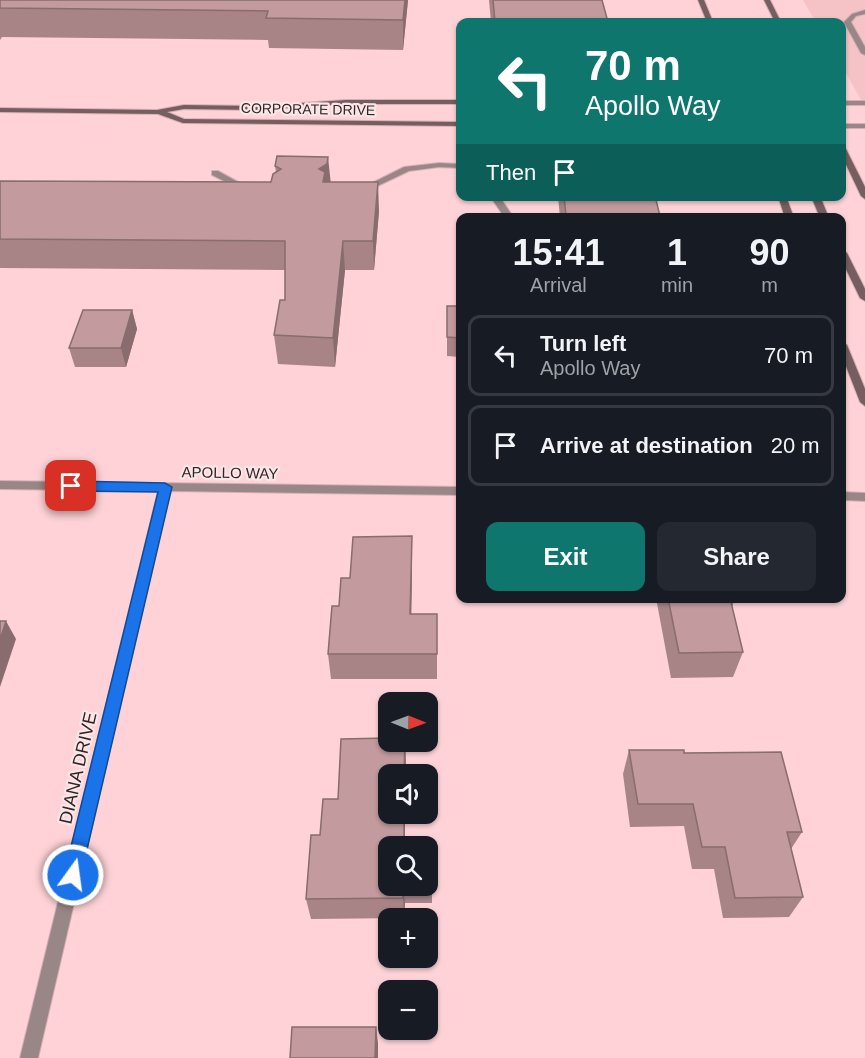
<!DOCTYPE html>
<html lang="en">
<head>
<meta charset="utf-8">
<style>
	:root { --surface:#171b24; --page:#242831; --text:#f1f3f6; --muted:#9ea1a6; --line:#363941; --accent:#0f766e }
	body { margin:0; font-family:Helvetica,sans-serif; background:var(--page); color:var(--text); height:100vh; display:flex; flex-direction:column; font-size:22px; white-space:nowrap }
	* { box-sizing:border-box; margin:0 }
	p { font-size:20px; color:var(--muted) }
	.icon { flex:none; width:33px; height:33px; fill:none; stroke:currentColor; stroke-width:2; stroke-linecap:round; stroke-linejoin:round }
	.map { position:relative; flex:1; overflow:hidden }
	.side { position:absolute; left:456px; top:213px; width:390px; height:390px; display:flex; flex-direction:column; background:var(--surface); border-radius:12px; box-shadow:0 2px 4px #0004 }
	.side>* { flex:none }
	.banner { position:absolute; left:456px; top:18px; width:390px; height:183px; border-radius:12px; box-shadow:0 2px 4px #0004; background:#0f766e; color:#fff; overflow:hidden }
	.needle { width:39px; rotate:91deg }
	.controls { position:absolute; left:378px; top:692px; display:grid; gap:12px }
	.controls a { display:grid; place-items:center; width:60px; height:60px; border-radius:12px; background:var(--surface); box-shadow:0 2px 4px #0004; font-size:30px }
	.pin { position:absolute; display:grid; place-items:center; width:51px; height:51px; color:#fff; margin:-26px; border-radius:12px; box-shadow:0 3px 9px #0006 }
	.me { position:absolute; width:66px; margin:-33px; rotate:14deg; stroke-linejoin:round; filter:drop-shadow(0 0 4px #0008) }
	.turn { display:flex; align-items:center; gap:21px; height:126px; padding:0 30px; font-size:27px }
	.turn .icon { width:78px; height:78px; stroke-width:2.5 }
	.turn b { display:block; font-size:42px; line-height:51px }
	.then { display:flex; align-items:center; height:57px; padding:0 30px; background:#0003; gap:12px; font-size:22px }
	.eta { display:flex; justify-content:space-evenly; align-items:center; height:102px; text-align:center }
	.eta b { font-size:36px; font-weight:700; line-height:42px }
	.button { display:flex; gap:12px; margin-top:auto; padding:12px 30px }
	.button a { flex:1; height:69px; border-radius:12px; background:var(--accent); color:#fff; font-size:24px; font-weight:700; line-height:69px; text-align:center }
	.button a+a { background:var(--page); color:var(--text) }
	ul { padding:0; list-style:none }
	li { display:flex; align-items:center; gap:18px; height:81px; margin:0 12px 9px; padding:0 18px; border:3px solid var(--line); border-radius:12px }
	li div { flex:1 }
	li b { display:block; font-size:22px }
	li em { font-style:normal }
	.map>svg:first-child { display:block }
	.built { fill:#f5c2c6 }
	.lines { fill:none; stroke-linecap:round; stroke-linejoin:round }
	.lane-casing { stroke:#d6afb3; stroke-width:2 }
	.street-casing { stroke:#d6afb3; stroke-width:2 }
	.secondary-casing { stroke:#d6afb3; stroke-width:2 }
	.lane { fill:#998788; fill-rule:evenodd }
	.street { fill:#998788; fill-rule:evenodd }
	.secondary { fill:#765d5f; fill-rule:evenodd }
	.wall { fill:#a88487 }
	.shaded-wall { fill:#886c6e }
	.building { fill:#c39a9d; stroke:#886c6e; stroke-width:1.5 }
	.route { fill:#1a73e8; stroke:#114b97; stroke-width:1.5 }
	.labels { text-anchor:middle; stroke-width:4.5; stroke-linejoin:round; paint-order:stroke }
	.far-street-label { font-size:14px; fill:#342425; stroke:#f9e7e8 }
	.street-label { font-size:15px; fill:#342425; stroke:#f9e7e8 }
	.near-street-label { font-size:18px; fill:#342425; stroke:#f9e7e8 }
</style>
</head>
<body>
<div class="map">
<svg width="865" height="1058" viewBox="0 0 865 1058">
	<rect width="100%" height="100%" fill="#fed2d6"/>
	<path class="built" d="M803,0H865V107L842,66V22H816Z"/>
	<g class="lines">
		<g class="lane-casing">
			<path id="lane" d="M865,10V14L856,16L851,22L865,47V55L861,53L844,22L852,14Z
				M439,163L460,164V168L439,167L409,171L367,191L360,189L404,167Z
				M212,171H218L249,188L242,190L212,175Z
				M490,196H499L514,218H505Z"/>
		</g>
		<g class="street-casing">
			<path id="street" d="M842,101H865V105H842Z
				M842,124H865V128H842Z
				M0,481L460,487V495L170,491L38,1058H20L158,491L0,489Z
				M842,492L865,493V501L842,500Z"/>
		</g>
		<g class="secondary-casing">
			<path id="secondary" d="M698,0H704L713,22H707Z
				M764,0H770L781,22H775Z
				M346,100H460V104H346L257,110L184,109L167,112L184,119L460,122V126L183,123L158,114L0,112V108L157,110L184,105L257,106Z
				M842,147L846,149L865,187V199L861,196L842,156Z
				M778,196H786L794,218H785Z
				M811,196H820L829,218H820Z
				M842,250L847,253L865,289V301L860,298L842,261Z
				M842,342L847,345L865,389V406L860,402L842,356Z"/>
		</g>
		<use href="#lane" class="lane"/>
		<use href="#street" class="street"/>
		<use href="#secondary" class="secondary"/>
	</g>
	<path class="wall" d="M0,0H408L403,50L269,48L268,40L2,37L0,40Z
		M489,0H602L608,22H491Z
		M275,166L330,182L379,211L374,270H345L335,367L278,364L274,335L285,300V270L0,268V181L271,182L276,172Z
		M558,196H655L660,218H560Z
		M447,306H460V357L447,356Z
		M132,310L137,329L126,367H75L69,348Z
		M412,563L411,614H437V679H331L328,654L339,606L350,578Z
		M656,598H735L732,607L743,652L733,677L671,678Z
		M405,741V774H388V813H405V846L388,885H428V846H432V903H405L404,918L311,919L306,899L338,799Z
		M629,750L684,753L802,832L791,849L803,897L789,917L723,918L714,869H692L684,826L630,827L623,774Z"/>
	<path class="shaded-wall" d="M405,0H408L403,50V20Z
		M328,157L331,185L327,193L319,169Z
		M378,182L379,211L374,270L373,241Z
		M343,241L345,270L335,367L333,338Z
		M132,310L137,329L126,367L121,348Z
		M412,536V563L411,639L410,614Z
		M6,621L16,639L0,687V640Z
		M405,741L406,762L405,774H404Z
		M404,813H405V846H404Z
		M403,885L405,903L404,918L403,898Z
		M376,1027L378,1043V1058H375Z"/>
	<path class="building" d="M0,0H405L403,20L266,18L268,11L0,8Z
		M493,0H602L608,22H495Z
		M277,156L328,157L327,164L319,169L325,172L323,182H378L373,241H343L333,338L274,335L280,300H285V241L0,239V181L271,182L273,174L281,169L275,166Z
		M564,196H655L660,216H650V218H611L610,215H566Z
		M447,306H460V338L447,337Z
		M83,310H132L121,348H69Z
		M412,536L410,614H437V654H328L332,606H339L341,578H350L353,537Z
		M668,598H730L743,652L679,653Z
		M0,621H6L0,640Z
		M388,738V741H405L404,774H388V813H404V846H388V885H403V898L306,899L311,835H320L323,799H338L341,739Z
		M629,750H684V753L781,752L802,832H787L803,897L735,898L725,847H702L693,804H638Z
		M428,846H432V883H428Z
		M292,1027H376L375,1058H290Z"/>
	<path class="route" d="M71,481L165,483L172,487L81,875L79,881L73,884L66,881L64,875L158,492L71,491L64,486Z"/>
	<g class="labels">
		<g class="far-street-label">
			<text transform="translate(308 109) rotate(1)" y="5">CORPORATE DRIVE</text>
		</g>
		<g class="street-label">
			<text transform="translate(230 473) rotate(1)" y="5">APOLLO WAY</text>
		</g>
		<g class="near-street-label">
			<text transform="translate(78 768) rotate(-77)" y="6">DIANA DRIVE</text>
		</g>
	</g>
</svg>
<div class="controls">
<a><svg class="needle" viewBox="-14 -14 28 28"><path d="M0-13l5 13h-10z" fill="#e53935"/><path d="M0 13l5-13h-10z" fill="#9ea1a6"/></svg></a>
<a><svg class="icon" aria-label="sound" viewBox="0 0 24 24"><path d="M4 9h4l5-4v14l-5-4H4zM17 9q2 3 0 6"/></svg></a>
<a><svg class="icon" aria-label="search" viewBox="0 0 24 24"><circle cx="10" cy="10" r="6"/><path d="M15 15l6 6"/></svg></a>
<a>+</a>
<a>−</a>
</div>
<div class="pin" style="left:71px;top:486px;background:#d93025"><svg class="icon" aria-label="arrive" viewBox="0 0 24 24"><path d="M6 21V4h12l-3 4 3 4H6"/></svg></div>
<svg class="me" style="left:73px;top:875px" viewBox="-20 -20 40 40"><circle r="17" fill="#1a73e8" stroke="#fff" stroke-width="3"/><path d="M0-11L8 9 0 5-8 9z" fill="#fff"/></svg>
<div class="banner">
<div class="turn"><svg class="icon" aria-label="left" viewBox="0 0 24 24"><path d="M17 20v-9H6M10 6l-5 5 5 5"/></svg><div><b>70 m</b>Apollo Way</div></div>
<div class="then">Then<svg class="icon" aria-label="arrive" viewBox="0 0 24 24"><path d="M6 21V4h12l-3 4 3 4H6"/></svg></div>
</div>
<section class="side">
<div class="eta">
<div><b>15:41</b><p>Arrival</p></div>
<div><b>1</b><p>min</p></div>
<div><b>90</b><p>m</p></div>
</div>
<ul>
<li><svg class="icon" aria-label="left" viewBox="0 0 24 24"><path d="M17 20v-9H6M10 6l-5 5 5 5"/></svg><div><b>Turn left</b><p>Apollo Way</p></div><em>70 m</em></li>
<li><svg class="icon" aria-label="arrive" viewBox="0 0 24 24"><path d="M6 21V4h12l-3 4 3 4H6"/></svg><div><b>Arrive at destination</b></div><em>20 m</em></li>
</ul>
<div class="button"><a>Exit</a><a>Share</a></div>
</section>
</div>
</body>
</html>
